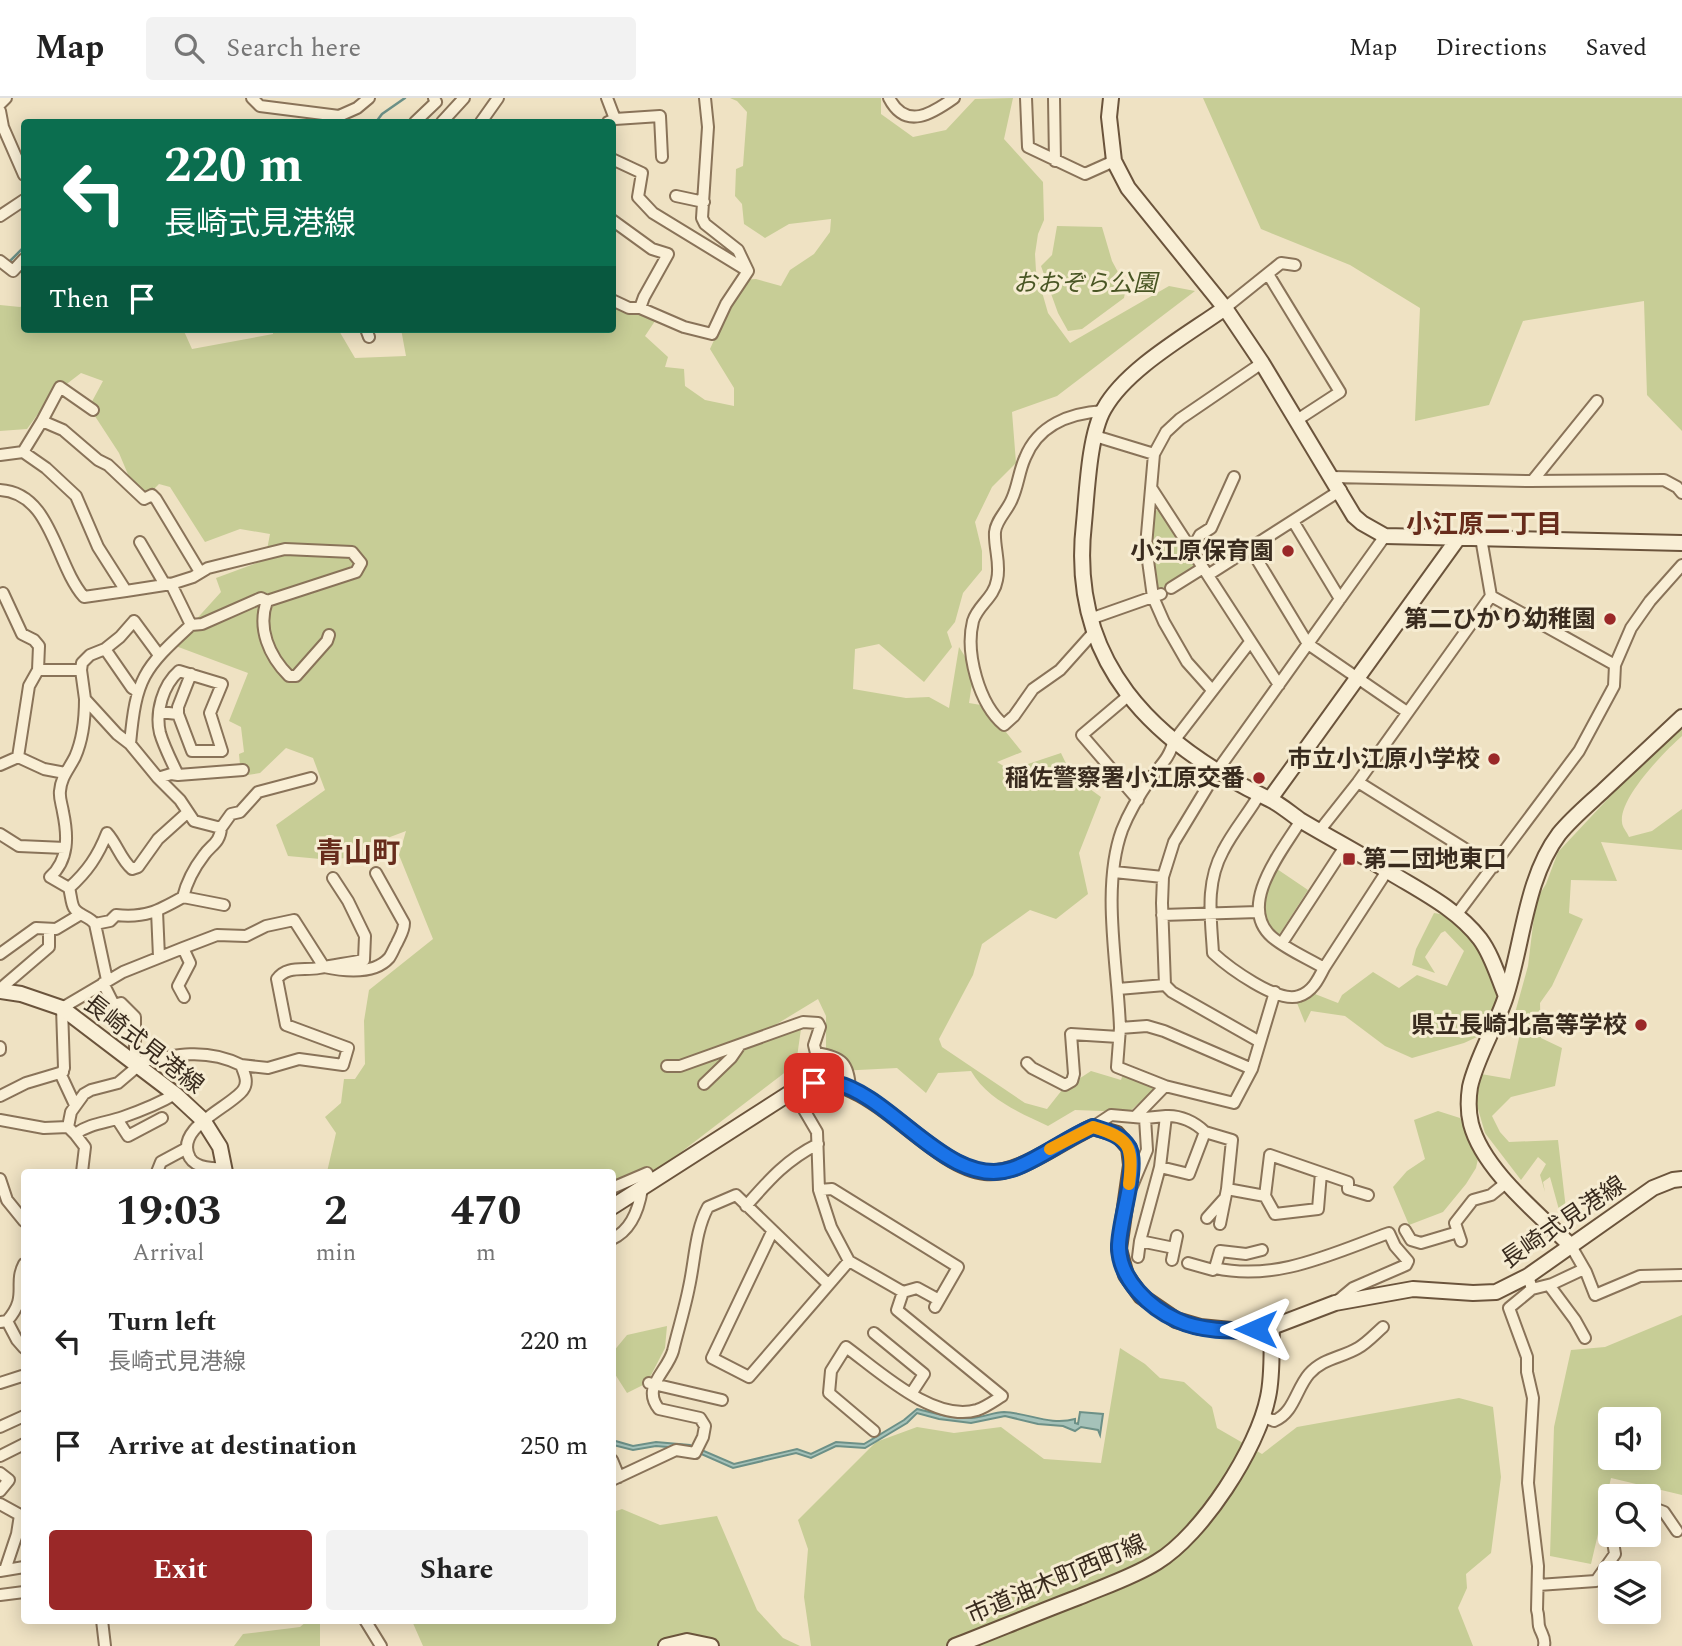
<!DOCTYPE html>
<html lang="en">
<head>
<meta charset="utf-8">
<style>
	:root { --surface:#fff; --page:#f2f2f2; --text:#222; --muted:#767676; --line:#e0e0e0; --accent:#9a2828 }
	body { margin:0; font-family:Spectral,"Noto Sans JP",serif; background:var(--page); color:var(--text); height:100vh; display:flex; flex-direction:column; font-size:26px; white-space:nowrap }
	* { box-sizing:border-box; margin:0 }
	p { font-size:23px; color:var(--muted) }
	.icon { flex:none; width:38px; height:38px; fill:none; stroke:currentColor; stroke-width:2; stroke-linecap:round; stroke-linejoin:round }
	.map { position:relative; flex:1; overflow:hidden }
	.side { position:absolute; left:21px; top:1071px; width:595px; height:455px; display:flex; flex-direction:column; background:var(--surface); border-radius:7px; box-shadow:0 4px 18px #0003 }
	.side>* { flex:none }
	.guide { position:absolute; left:21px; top:21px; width:595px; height:214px; border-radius:7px; box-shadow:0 4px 18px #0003; background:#0b6e4f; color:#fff; overflow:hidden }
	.fabs { position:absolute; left:1598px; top:1309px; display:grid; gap:14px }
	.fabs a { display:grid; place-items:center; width:63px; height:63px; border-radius:7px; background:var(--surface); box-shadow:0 4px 18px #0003; font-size:35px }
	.pin { position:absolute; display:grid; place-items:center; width:60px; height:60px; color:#fff; margin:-30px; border-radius:14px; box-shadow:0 4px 10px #0006 }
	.me { position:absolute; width:77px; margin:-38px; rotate:270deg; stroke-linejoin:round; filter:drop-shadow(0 0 5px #0008) }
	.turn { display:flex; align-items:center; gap:24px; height:147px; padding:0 28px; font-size:32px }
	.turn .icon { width:91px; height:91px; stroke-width:2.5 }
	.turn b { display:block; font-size:49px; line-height:60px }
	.then { display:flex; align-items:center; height:66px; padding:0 28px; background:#0003; gap:14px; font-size:26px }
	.eta { display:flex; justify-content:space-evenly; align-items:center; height:119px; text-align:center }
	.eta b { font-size:42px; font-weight:700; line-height:49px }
	.cta { display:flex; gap:14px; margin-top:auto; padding:14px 28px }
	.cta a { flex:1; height:80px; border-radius:7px; background:var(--accent); color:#fff; font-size:28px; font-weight:700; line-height:80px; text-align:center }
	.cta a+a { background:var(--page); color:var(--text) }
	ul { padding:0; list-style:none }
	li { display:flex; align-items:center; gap:21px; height:105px; padding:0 28px }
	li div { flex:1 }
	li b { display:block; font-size:26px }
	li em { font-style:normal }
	header { display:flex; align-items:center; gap:42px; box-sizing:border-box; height:98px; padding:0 35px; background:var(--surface); border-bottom:2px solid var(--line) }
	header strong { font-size:33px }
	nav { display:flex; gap:38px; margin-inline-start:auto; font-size:24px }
	.search { width:490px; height:63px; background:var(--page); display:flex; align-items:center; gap:18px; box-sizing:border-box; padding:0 24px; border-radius:7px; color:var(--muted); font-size:26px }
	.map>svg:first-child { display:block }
	.green { fill:#c7cd96; fill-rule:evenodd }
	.water { fill:#a5c2b9; stroke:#6c9087; stroke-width:2 }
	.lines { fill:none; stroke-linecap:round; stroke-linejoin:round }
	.stream { stroke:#6c9087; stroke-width:2.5 }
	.street-casing { stroke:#897359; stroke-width:14 }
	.secondary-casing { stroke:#6b543c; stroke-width:18 }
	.street { stroke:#f9efd6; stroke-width:10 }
	.secondary { stroke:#f9efd6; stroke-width:14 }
	.route-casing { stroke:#114b97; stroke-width:18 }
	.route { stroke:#1a73e8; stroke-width:12 }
	.slow { stroke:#f59e0b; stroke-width:12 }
	.poi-dot { fill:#9a2828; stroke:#f6ecd2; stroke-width:2.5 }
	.labels { text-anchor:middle; stroke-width:6; stroke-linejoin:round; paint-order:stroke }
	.park-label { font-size:24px; font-style:italic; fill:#495624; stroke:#f6ecd2 }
	.poi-label { font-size:24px; font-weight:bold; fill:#392b1e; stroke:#f6ecd2; text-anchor:end }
	.street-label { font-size:24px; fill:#392b1e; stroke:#f6ecd2 }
	.neighbourhood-label { font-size:26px; font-weight:bold; fill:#672c1c; stroke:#f6ecd2 }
	.quarter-label { font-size:28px; font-weight:bold; fill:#672c1c; stroke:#f6ecd2 }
</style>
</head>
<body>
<header>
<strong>Map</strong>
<div class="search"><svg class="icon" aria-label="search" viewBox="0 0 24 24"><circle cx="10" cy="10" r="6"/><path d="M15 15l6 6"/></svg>Search here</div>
<nav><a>Map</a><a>Directions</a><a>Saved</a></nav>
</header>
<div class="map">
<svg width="1682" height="1548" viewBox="0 0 1682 1548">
	<rect width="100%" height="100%" fill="#efe2c3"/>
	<path class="green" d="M730,0H881V16L913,39L946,32L975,1L1013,0L1004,41L1043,84L1044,122L1038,136L1035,156L1036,173L1048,215L1070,245L1169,188L1195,193L1057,298L1012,314L1016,365L992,389L975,424L982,453V472L963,495L955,524L947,534L952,549L924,584L879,546L855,551L853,591L906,600L929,599L949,610L959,549L974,573L969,605L993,609V618L1022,654L997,664L1010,672L1061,655L1072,678L1101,699L1079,755L1088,796L1056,821L1030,812L982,846L973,877L939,941L942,949L1025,1005L1047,1011L1062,992L1091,973L1121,982L1126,967L1155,991L1129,1014L1075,1012L1048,1028C1020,1015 987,1001 971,973L938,975L926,995L897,970L839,973L826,950V918L818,901L767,932L801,931L796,966L659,1071L613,1093L612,1074H327L336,1035L325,1019L341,1005L344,981H355L365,966L364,923L369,892L433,841L399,757L406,733L382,742L372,756L331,762L288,758L276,727L325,692L313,660L286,650L260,675L241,678L239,656L244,654L241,629L229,623L248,575L173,547L221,494L216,480L265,462L270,436L240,431L205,444L170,389L159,386L146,399L132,386L119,355L89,309L103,283L81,275L51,298L27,331L0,333V207L20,209L24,207V231H183L192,251L273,236V231H338L355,260L406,258L401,231H527L534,234L538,231H612L613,203L655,223L645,238L668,259L665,269L684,271L685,288L705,302L734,308V290L710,251C721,228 729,204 741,182L756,181L781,188L790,172L814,156L830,134L831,121L789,126L765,140L744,126L742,106L735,98L736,71L743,68L747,14L737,3Z
		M1203,0H1682V333L1647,297L1644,203L1523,223L1489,307L1415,323L1420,210L1350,167L1261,131Z
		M1057,128L1102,129L1112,163L1126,189L1124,200L1082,231L1068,233L1058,215L1041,168L1052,157Z
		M1154,412L1162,413L1197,470L1157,493L1150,449Z
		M1682,630V638C1664,654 1619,700 1622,724C1622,729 1627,734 1629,739L1652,733L1682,711V752L1601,744L1617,783L1571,782L1569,815L1583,821L1552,888L1540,905L1541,940L1562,950L1555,988L1511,999L1492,1018L1500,1034L1509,1044L1558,1042L1567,1120L1561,1119L1550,1079L1543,1084L1545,1094L1540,1077L1546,1066L1538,1059L1521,1082L1485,1035L1476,1004L1481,976L1510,981L1519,940L1510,933L1528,868L1536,802L1546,786L1558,754L1618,690Z
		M1277,771L1308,792L1279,837C1254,824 1265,789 1277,771Z
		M1434,815L1452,818L1477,840L1503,891L1488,934L1464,945L1412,960L1385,948L1345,918L1311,913L1305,925L1297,905L1315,896L1338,905L1342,897L1373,874L1399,890L1417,877L1447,888L1464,853L1445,833L1441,835L1425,859L1435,875L1412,867L1416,851Z
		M1438,1013L1460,1020L1479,1056L1476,1070L1466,1086L1443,1114L1409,1127L1393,1089L1407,1073L1425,1061L1414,1022Z
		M1682,1217V1397L1611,1380L1591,1466L1550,1458L1554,1329L1571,1252L1605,1249ZM1610,1321H1648V1360H1610Z
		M667,1228L665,1250L647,1285L627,1295L613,1273V1254L627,1237Z
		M1120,1250L1145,1266L1160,1280L1184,1284L1212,1309L1217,1330L1262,1356L1297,1329L1459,1300L1493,1309L1501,1379L1491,1455L1466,1476L1467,1490L1458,1510L1473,1548H811L804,1499L808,1451L798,1422L876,1344L917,1329L954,1335L1001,1329L1044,1361L1101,1365Z
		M622,1411L660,1427L717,1418L757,1512L783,1540L800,1548H423L412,1523L612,1522L613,1414Z
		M307,1523H320V1548H234L243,1536L300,1529Z"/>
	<path class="water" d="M917,1311C935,1315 952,1321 971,1320C983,1320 993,1314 1004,1314C1029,1315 1050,1328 1075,1321V1325L1078,1326L1080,1314L1103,1316L1100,1337L1098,1332L1081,1329L1075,1333L1063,1328L1038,1326L1005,1318L971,1325L939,1321L917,1315L907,1325L865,1350L836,1348L811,1360L796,1355L733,1370L690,1351L656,1348L633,1352L613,1347L612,1342L633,1348L656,1344L690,1347L734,1366L797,1351L811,1356L836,1344L864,1346L904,1322Z"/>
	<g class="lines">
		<path class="stream" d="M376,24L382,16L405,0
			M9,164L24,149"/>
		<g class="street-casing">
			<path id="street" d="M252,0L260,8L339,18L357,10L369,0
				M607,0L615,21
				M705,0L708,29L702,120L705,126L738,152L748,173
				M889,0C906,33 933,15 954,0
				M1026,0L1028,49L1085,76L1114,63
				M1054,0L1055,63
				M0,6L6,0
				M0,13L3,29L24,77
				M415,24L436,4L434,0
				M442,24L464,0
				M481,24L498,0
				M608,24L615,21L660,18L662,59
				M612,61L642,75L638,99L653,115L748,173
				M676,98L704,104
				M0,118L24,102
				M612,122L652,151L668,156L644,199L640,210L684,229L712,236L726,206L748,173
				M0,163L13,173L24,161
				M1268,176L1340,294L1297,322
				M612,202L629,210H640
				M1225,210L1281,165L1295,167
				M366,231L369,239
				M42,323L60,289L93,312
				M1095,338L1154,356
				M23,354L42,323L63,332L98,362L108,367L144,401L152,397L156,401L200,474
				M0,357L23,354L46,370L76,398L98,449L126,493L171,486L191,527C143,571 136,580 130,646
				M1332,379L1529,383L1664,382L1677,389L1682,395
				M1534,381L1597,303
				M1152,391L1279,587
				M0,392C52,395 55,466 84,499L126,493
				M1293,423L1340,501
				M140,444L164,485L171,486L193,479L208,470L285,451L352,454L361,465L356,474L267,503L261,500L202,526L191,527
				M1250,450L1308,546L1407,614
				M1191,453L1200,437L1211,430L1234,379
				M1208,477L1341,392
				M1171,490L1203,470
				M1491,498L1615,567
				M267,503C257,530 269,558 289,578H296L327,543L329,537
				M1090,521L1161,496
				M1094,534L1060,572L1033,591L1014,618L1004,627C979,606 965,555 973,523C978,507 994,500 997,482C1001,466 994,450 995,434C996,422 1008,412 1012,401C1018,388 1019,373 1025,360C1038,327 1070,315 1103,313
				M1250,544L1173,644C1171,658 1159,669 1151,680C1140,696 1129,714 1122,732C1101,790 1118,868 1120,930L1147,928L1164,933L1252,971L1275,894
				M105,551L132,590L137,593
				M159,557L134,523L120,539L105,551L90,557L82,565L81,572L85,601L117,636L130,646L158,680L180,702L194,723L221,730L231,716L240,714L258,694L311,680
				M38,572H81
				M1212,592L1187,564L1164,524L1153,499L1146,448L1154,356L1166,334L1180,321L1262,265
				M1128,598L1082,637L1138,702
				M85,601C85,620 83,641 75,659C69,671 61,679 60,693C59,700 62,707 63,714C68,738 69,762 50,779L69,790C71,796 71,805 74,810C79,818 89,818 95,826L107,882
				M159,614L178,616V609L191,576
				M18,659L44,671L65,675
				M0,667L18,659L29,588L38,572L39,548L34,542L22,536L3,495
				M178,677C172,664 164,649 160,635C155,614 163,587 179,573L222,586L210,615L222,653H192L178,616
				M158,680L171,676L178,677L243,672
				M1358,684L1494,769
				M1259,697C1248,716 1233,733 1223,753C1205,786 1211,820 1213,855C1228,869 1278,906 1299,898C1312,894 1318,882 1324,870L1387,773
				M1301,722C1283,752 1236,807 1272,839C1286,851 1307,860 1324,870
				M1320,732L1358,684L1491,498L1481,440
				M0,736L19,748L65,750
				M1114,774L1163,779
				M69,790C87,774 98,758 107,735C117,746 121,762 132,771L138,769L158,741L188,714
				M183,799L224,807
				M157,813L159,859
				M1457,816L1579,653L1614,588L1615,567L1631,530L1650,503L1682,467
				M1162,817L1258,814
				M95,826L110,823L116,817C146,820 158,813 183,799C187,783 194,770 204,757C211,747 220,745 221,730
				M1282,845L1346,747
				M183,850L190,865L178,888L184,899
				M0,856L36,830L56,831L81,816
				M103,885L114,907L121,905L135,919V965C172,957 206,949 241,967C244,975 249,984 243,992C231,1009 173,1030 190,1060C196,1070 214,1071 225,1070
				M0,891L49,849V832
				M1118,891L1165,887
				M1120,930L1117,969L1165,988L1234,1005L1252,971
				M1260,944L1172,894L1165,887L1162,805L1163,779L1174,744L1217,673L1385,438
				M0,949V952
				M1027,965L1032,970L1065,987L1072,983L1074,976L1071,936L1119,939
				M241,967L268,970L299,961L343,967L348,950L286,927L277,881C287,867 304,873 319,870C334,867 349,865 364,862L365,838L348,803L333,780
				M667,968H680L803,924L818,925L820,929L814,947L816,955C842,959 849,965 850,992
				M704,986L731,960L740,947
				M0,998L26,985L63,974
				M75,1007L61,977L64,970L62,910L123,874L183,850L217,837L246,838L266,828L294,822L324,869C343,873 374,877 389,860C392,856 394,850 397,845C400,838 404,833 404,825L376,775
				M1166,1018C1180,1017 1195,1024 1205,1034
				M1135,1019L1165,988
				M1145,1020L1166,1018L1160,1069L1189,1076L1205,1034L1232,1042L1227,1091L1265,1098L1270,1057L1348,1084V1091L1368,1097
				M117,1021L128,1038L162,1020
				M0,1022L44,1030L68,1029L75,1036L85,1049L82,1074
				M68,1029L71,1014L84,996L91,992L118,985L138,968
				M1093,1029L1111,1017L1145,1020L1147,1052L1132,1088
				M75,1036C91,1025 106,1025 123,1019C140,1013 160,1005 175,996
				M1160,1069L1140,1143L1174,1150
				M157,1074L161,1064L187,1050
				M0,1081L7,1102L24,1123
				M612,1090L647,1075L652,1084
				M819,1092L832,1091L958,1169L935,1209
				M1265,1098L1275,1116L1318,1111L1321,1075
				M746,1108C769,1082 786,1062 818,1046
				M1207,1120L1224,1101
				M1220,1126L1227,1091
				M1405,1132L1411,1142L1421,1145L1458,1134
				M772,1134L712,1260L749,1279L849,1163L831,1129L819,1092L817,1034L793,993
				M612,1141C632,1132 639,1110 642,1091
				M1461,1143L1455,1125L1473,1102L1491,1097L1507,1084
				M1571,1148L1586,1174L1595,1197L1640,1178L1682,1177
				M1262,1152L1246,1156L1220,1153L1215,1170C1276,1184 1333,1155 1389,1135L1395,1148L1408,1163L1406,1167L1353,1190L1335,1205
				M1138,1159L1140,1143
				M1172,1162L1177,1138
				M849,1163L903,1194L897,1212L1002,1298C994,1303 986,1309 977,1312C934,1325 879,1273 846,1249L831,1273L829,1295L874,1333
				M1188,1165L1213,1172L1215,1170
				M1528,1178L1532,1191L1509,1210L1527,1259V1274L1533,1300L1528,1385L1538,1468L1537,1512C1539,1518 1538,1522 1539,1528C1541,1536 1546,1539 1544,1548
				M1549,1187L1575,1222L1585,1240
				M1532,1191L1552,1186L1584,1171
				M903,1194L917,1190L939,1202
				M7,1223L17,1242L24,1250
				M0,1224L7,1223C29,1198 13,1187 24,1166
				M874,1235L924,1276L911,1296
				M0,1285L22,1278
				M649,1285L722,1302
				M1261,1318L1274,1323C1294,1315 1296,1291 1309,1276C1323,1260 1341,1260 1358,1250C1367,1245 1375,1236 1383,1229
				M0,1329L24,1318
				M0,1358L24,1346
				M612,1362L619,1379
				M0,1375L9,1382L0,1393
				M612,1382L676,1352L695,1355L703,1339L705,1328L700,1320L659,1311C641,1289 667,1274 673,1253C678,1232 685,1210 689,1189C695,1162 695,1133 708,1109L736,1097L828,1186
				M0,1406L20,1417L17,1436L5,1472
				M1648,1408L1664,1414L1677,1433
				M0,1473L24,1469
				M1538,1487L1596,1483L1615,1456L1612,1437
				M0,1497L24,1494
				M102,1522L105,1548
				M365,1522L381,1548"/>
		</g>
		<g class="secondary-casing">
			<path id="secondary" d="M1111,0L1109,19L1114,63L1128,90L1225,210L1262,265L1354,418L1362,425L1385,438L1682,445
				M1225,210C1187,237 1126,271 1104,311C1089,337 1087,395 1084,425C1068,564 1153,646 1269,701C1280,706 1290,715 1300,722C1330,740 1361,756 1391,775C1422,794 1457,811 1480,841C1492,857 1498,879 1506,898
				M1270,701L1459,439
				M0,893L21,896L62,910L175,996L203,1022L220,1049L225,1074
				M612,1109L793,993C806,988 820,982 834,984C841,986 848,990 854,993C894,1011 943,1070 985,1074C1019,1078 1061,1043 1093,1029L1117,1036L1129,1050L1131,1067L1119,1151L1126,1177L1141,1198L1176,1222L1200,1229L1241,1233L1272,1229L1335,1205L1413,1191L1473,1195L1496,1194L1528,1178L1653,1090L1673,1082L1682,1081
				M1571,1148C1538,1115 1483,1072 1471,1026C1468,1014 1468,1002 1470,989C1476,961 1495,930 1505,901C1523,847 1525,781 1559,736C1572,720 1589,706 1604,692C1630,668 1656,643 1682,619
				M666,1548L687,1543L711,1548
				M955,1548C996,1532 1037,1515 1079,1499C1105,1488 1133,1479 1157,1464C1202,1437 1258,1350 1268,1299C1273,1276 1271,1252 1272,1229"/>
		</g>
		<use href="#street" class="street"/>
		<use href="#secondary" class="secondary"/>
	</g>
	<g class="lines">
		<g class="route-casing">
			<path id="route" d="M814,985C820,985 829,983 835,985C892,997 949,1092 1012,1071C1037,1063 1066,1040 1093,1029C1106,1033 1121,1036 1129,1050C1139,1070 1118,1126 1119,1150C1120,1182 1150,1210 1177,1222C1200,1233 1232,1234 1256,1231"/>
		</g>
		<use href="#route" class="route"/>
		<path class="slow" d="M1050,1051L1093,1029C1129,1040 1134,1047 1129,1086"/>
	</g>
	<g class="poi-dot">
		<circle cx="1288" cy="453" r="7"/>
		<circle cx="1610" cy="521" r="7"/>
		<circle cx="1494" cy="661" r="7"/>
		<circle cx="1259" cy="680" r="7"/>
		<rect x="1342" y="754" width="14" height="14" rx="3.5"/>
		<circle cx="1641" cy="927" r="7"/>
	</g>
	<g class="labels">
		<g class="park-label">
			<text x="1085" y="193">おおぞら公園</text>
		</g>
		<g class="poi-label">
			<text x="1274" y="461">小江原保育園</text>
			<text x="1596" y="529">第二ひかり幼稚園</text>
			<text x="1480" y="669">市立小江原小学校</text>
			<text x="1245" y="688">稲佐警察署小江原交番</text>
			<text x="1363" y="769" text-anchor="start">第二団地東口</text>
			<text x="1627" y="935">県立長崎北高等学校</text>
		</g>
		<g class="street-label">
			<text transform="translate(144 946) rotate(38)" y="8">長崎式見港線</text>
			<text transform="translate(1563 1124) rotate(-34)" y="8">長崎式見港線</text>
			<text transform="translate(1056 1481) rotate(-23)" y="8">市道油木町西町線</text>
		</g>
		<g class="neighbourhood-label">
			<text x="1484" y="435">小江原二丁目</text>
		</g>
		<g class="quarter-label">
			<text x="358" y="764">青山町</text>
		</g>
	</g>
</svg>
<div class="fabs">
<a><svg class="icon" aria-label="sound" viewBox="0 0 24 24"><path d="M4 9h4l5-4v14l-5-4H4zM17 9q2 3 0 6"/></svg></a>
<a><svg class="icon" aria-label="search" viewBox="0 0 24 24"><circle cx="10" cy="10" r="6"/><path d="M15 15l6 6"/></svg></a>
<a><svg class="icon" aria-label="layers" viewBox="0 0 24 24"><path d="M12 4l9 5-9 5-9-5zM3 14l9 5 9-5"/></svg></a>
</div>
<div class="pin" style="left:814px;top:985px;background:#d93025"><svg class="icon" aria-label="arrive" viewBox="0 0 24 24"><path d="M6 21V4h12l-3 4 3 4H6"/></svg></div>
<svg class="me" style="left:1256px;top:1231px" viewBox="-20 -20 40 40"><path d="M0-17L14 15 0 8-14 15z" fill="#1a73e8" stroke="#fff" stroke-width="4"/></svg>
<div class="guide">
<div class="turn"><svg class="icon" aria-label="left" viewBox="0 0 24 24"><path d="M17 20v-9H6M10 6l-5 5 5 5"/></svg><div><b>220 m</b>長崎式見港線</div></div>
<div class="then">Then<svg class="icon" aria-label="arrive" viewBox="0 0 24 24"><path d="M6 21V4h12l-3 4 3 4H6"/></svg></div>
</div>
<section class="side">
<div class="eta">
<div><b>19:03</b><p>Arrival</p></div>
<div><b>2</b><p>min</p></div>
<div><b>470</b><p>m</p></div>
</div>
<ul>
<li><svg class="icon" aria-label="left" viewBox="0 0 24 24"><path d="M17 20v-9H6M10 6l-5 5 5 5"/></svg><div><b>Turn left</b><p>長崎式見港線</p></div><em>220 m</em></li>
<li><svg class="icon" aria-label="arrive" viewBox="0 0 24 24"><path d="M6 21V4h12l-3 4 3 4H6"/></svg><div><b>Arrive at destination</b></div><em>250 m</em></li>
</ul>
<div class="cta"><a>Exit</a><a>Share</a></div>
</section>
</div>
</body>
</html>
